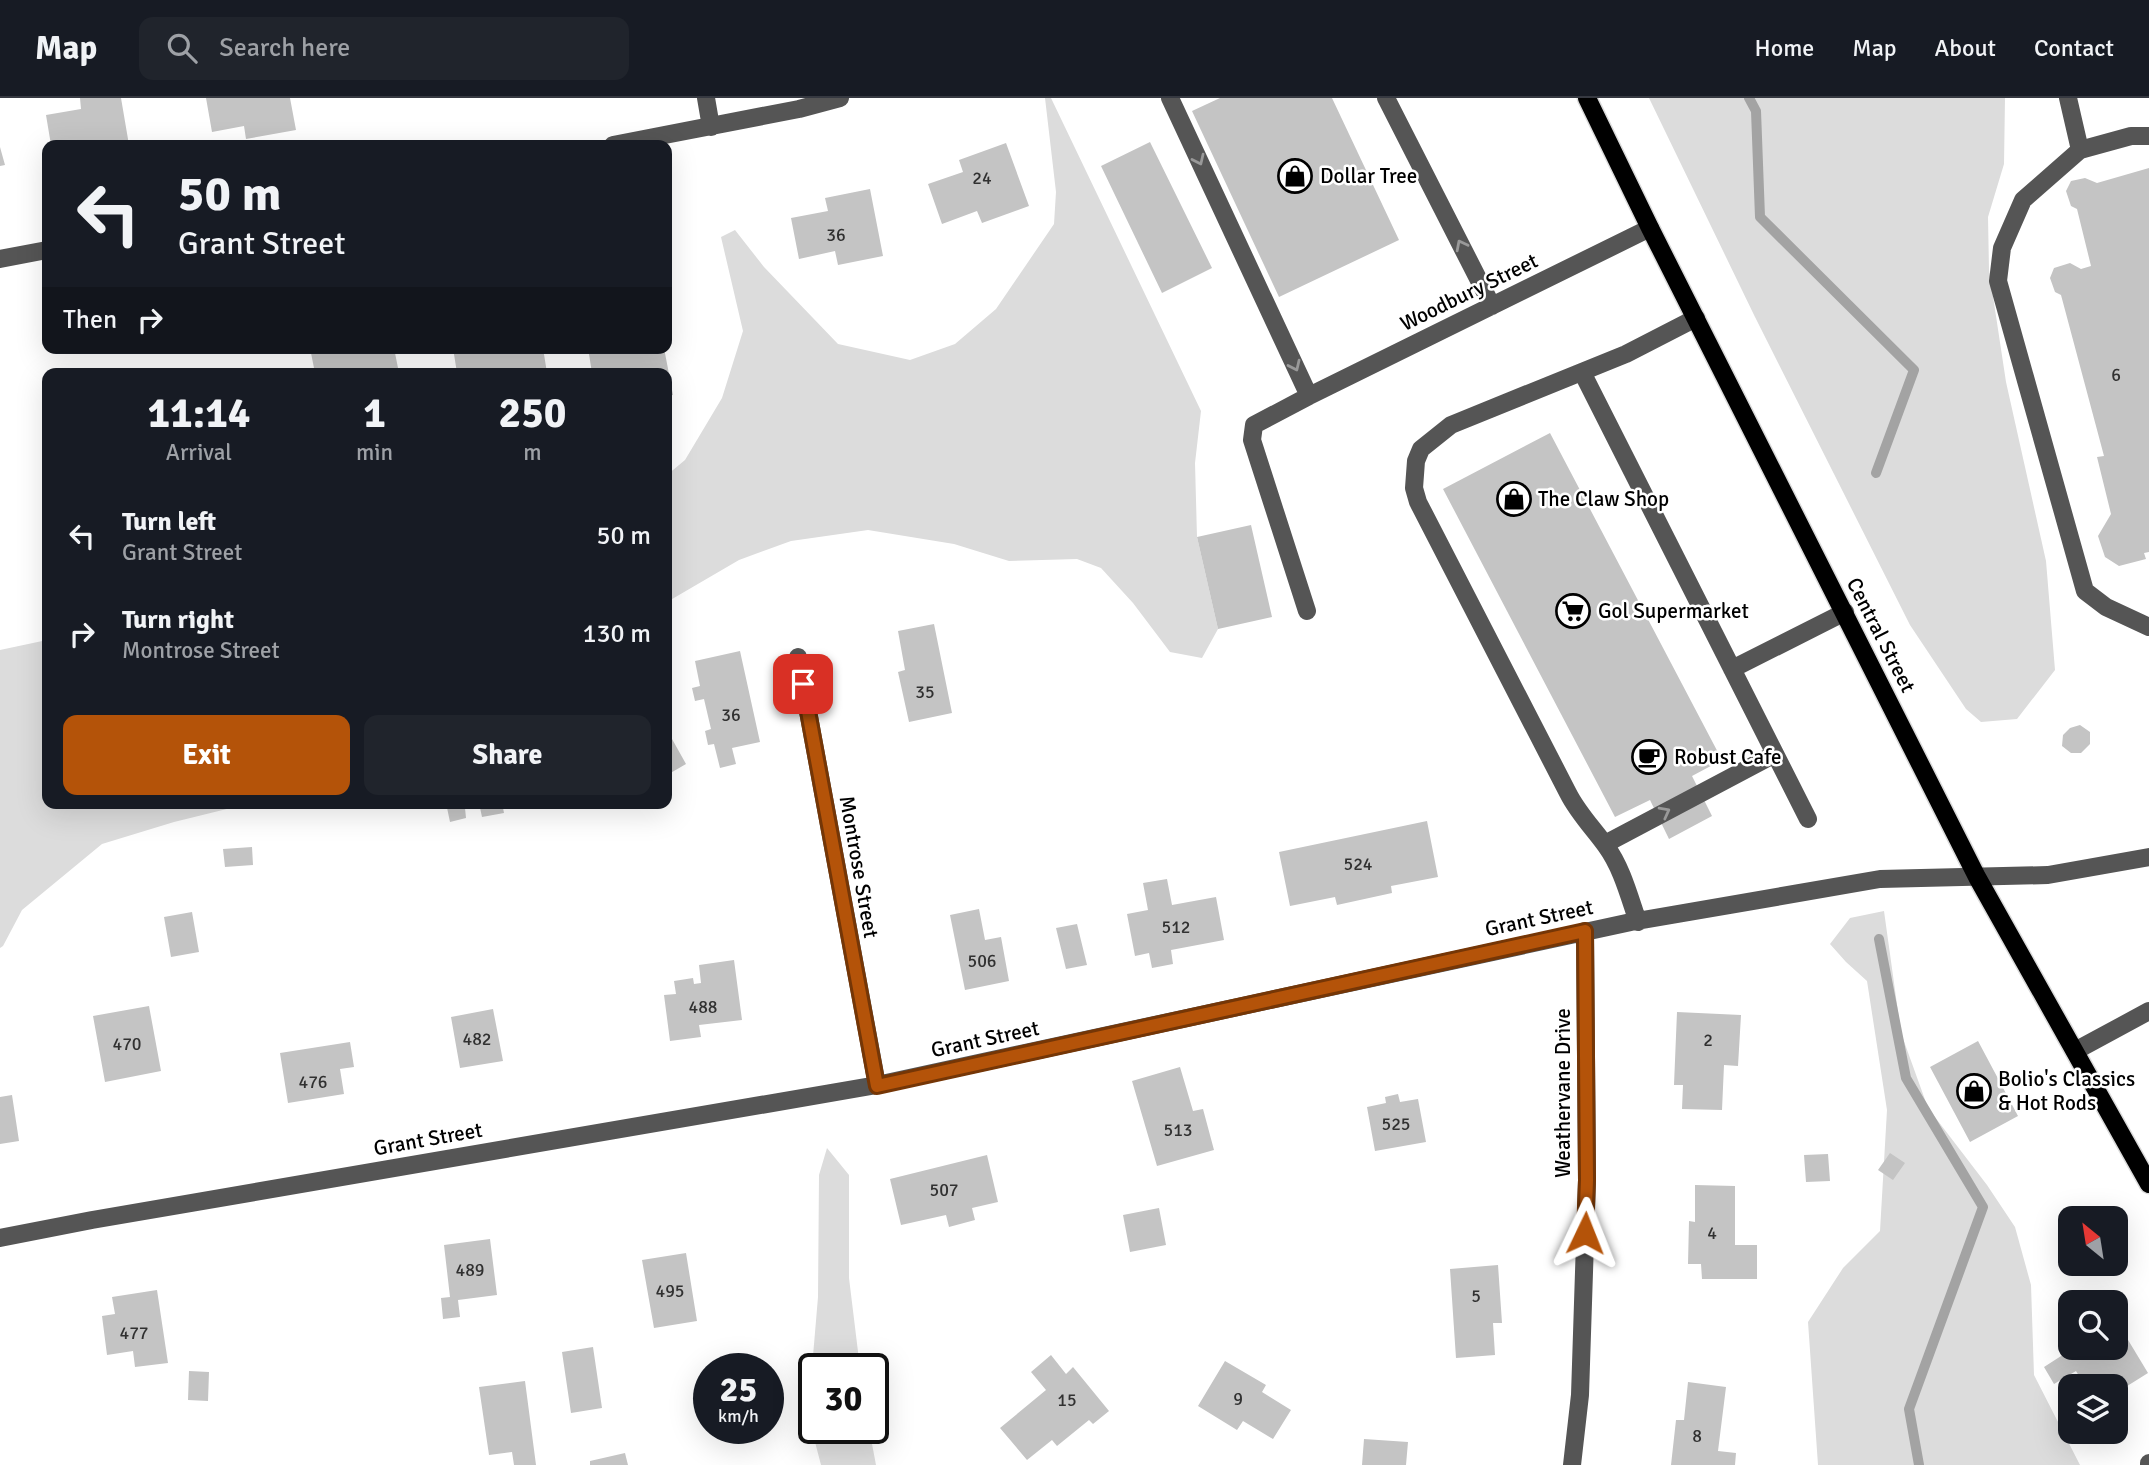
<!DOCTYPE html>
<html lang="en">
<head>
<meta charset="utf-8">
<style>
	:root { --surface:#171b24; --page:#20242c; --text:#f1f3f6; --muted:#9ea1a6; --line:#363941; --accent:#b45309 }
	body { margin:0; font-family:Signika,sans-serif; background:var(--page); color:var(--text); height:100vh; display:flex; flex-direction:column; font-size:26px; white-space:nowrap }
	* { box-sizing:border-box; margin:0 }
	p { font-size:23px; color:var(--muted) }
	.icon { flex:none; width:38px; height:38px; fill:none; stroke:currentColor; stroke-width:2; stroke-linecap:round; stroke-linejoin:round }
	.map { position:relative; flex:1; overflow:hidden }
	.panel { position:absolute; left:42px; top:270px; width:630px; height:441px; display:flex; flex-direction:column; background:var(--surface); border-radius:14px; box-shadow:0 7px 28px #0002 }
	.panel>* { flex:none }
	.top-card { position:absolute; left:42px; top:42px; width:630px; height:214px; border-radius:14px; box-shadow:0 7px 28px #0002; background:#171b24; color:var(--text); overflow:hidden }
	.needle { width:46px; rotate:330deg }
	.tools { position:absolute; left:2058px; top:1108px; display:grid; gap:14px }
	.tools a { display:grid; place-items:center; width:70px; height:70px; border-radius:14px; background:var(--surface); box-shadow:0 7px 28px #0002; font-size:35px }
	.speed { position:absolute; left:693px; top:1255px; display:flex; gap:14px; font-size:35px; font-weight:700; text-align:center }
	.speed>* { display:grid; place-content:center; width:91px; height:91px; border-radius:50%; background:var(--surface); box-shadow:0 7px 28px #0002; line-height:1 }
	.speed small { font-size:18px; font-weight:400 }
	.speed .limit { border:4px solid #111; border-radius:10px; background:#fff; color:#111 }
	.pin { position:absolute; display:grid; place-items:center; width:60px; height:60px; color:#fff; margin:-30px; border-radius:14px; box-shadow:0 4px 10px #0006 }
	.me { position:absolute; width:77px; margin:-38px; rotate:2deg; stroke-linejoin:round; filter:drop-shadow(0 0 5px #0008) }
	.turn { display:flex; align-items:center; gap:24px; height:147px; padding:0 21px; font-size:32px }
	.turn .icon { width:91px; height:91px; stroke-width:2.5 }
	.turn b { display:block; font-size:49px; line-height:60px }
	.then { display:flex; align-items:center; height:66px; padding:0 21px; background:#0003; gap:14px; font-size:26px }
	.eta { display:flex; justify-content:space-evenly; align-items:center; height:119px; text-align:center }
	.eta b { font-size:42px; font-weight:700; line-height:49px }
	.button { display:flex; gap:14px; margin-top:auto; padding:14px 21px }
	.button a { flex:1; height:80px; border-radius:14px; background:var(--accent); color:#fff; font-size:28px; font-weight:700; line-height:80px; text-align:center }
	.button a+a { background:var(--page); color:var(--text) }
	ul { padding:0; list-style:none }
	li { display:flex; align-items:center; gap:21px; height:98px; padding:0 21px }
	li div { flex:1 }
	li b { display:block; font-size:26px }
	li em { font-style:normal }
	header { display:flex; align-items:center; gap:42px; box-sizing:border-box; height:98px; padding:0 35px; background:var(--surface); border-bottom:2px solid var(--line) }
	header strong { font-size:33px }
	nav { display:flex; gap:38px; margin-inline-start:auto; font-size:24px }
	.search { width:490px; height:63px; background:var(--page); display:flex; align-items:center; gap:18px; box-sizing:border-box; padding:0 24px; border-radius:14px; color:var(--muted); font-size:26px }
	.map>svg:first-child { display:block }
	.green { fill:#dcdcdc }
	.lines { fill:none; stroke-linecap:round; stroke-linejoin:round }
	.stream { stroke:#a3a3a3; stroke-width:10 }
	.building { fill:#c4c4c4 }
	.major-casing { stroke:#dbdbdb; stroke-width:21 }
	.minor { stroke:#555; stroke-width:18 }
	.major { stroke:#000; stroke-width:18 }
	.oneway { stroke:#999 }
	.route-casing { stroke:#753606; stroke-width:18 }
	.route { stroke:#b45309; stroke-width:12 }
	.labels { text-anchor:middle; stroke-width:5; stroke-linejoin:round; paint-order:stroke }
	.number-label { font-size:18px; fill:#313131 }
	.poi-label { font-size:21px; fill:#000; stroke:#fff; text-anchor:start }
	.street-label { font-size:21px; fill:#000; stroke:#fff }
</style>
</head>
<body>
<header>
<strong>Map</strong>
<div class="search"><svg class="icon" aria-label="search" viewBox="0 0 24 24"><circle cx="10" cy="10" r="6"/><path d="M15 15l6 6"/></svg>Search here</div>
<nav><a>Home</a><a>Map</a><a>About</a><a>Contact</a></nav>
</header>
<div class="map">
<svg width="2149" height="1367" viewBox="0 0 2149 1367">
	<rect width="100%" height="100%" fill="#fff"/>
	<path class="green" d="M1045,0H1051L1201,313L1195,365L1197,439L1218,531L1202,560L1170,554L1133,505L1101,470L1077,461L1009,463L954,446L868,432L791,443L739,462L667,504V377L685,362L722,300L743,233L721,139L735,132L764,169L838,246L910,262L955,246L996,211L1054,126L1056,94Z
		M1649,0H2005L2004,66L1988,119L1989,172L2006,284L2046,463L2055,572L2017,621L1981,624L1966,611L1910,527L1755,219Z
		M47,542V705H241L239,708L174,724L102,746L22,812L3,848L0,850V552Z
		M1884,813L1901,935L1928,1010L1987,1087L2015,1129L2031,1187L2034,1277L2080,1367H1818L1808,1224L1843,1170L1880,1133L1887,1012L1867,883L1846,864L1830,846L1850,820Z
		M827,1050L849,1077V1180L860,1270H814V1330H869L876,1367H821L808,1317L818,1199L819,1077Z"/>
	<g class="lines">
		<path class="stream" d="M1749,0L1756,13L1760,119L1914,272L1876,375
			M1879,841L1906,980L1983,1109L1909,1311L1919,1367"/>
	</g>
	<path class="building" d="M80,0H121L129,47H51L46,17L81,11Z
		M206,0H290L296,32L246,41L244,28L212,34Z
		M1220,0H1332L1399,142L1279,199L1192,13Z
		M1150,44L1212,170L1162,195L1101,68Z
		M1006,45L1029,108L982,125L977,113L942,126L928,86L963,74L959,62Z
		M0,49L5,67L0,68Z
		M2149,70V454L2144,455L2146,461L2119,468L2105,459L2098,438L2111,416L2097,359L2104,358L2061,197L2055,194L2050,180L2054,170L2070,165L2081,171L2091,168L2077,111L2071,108L2066,93L2071,83L2085,80L2097,85Z
		M870,91L883,158L838,167L835,153L799,161L791,120L828,113L825,100Z
		M310,250H394L399,275H315Z
		M453,250H543L547,275H457Z
		M588,250H664L673,297L667,298V275H592Z
		M1550,335L1722,662L1692,678L1712,718L1669,741L1650,702L1615,719L1443,391Z
		M1251,427L1272,519L1218,531L1197,439Z
		M934,526L952,615L909,624L898,574L905,572L898,533Z
		M740,553L760,644L732,650L736,666L720,670L714,646L708,647L705,633L711,631L704,601L695,603L692,590L700,588L695,563Z
		M2080,627L2090,634V646L2081,655H2071L2062,648L2063,637L2070,630Z
		M667,632L686,666L667,677Z
		M446,705H479V706L465,710L466,720L450,724Z
		M479,705H502L504,715L482,719Z
		M1427,723L1438,779L1391,788L1392,795L1337,807L1335,799L1290,808L1279,754Z
		M252,749L253,767L225,769L223,751Z
		M1167,781L1172,807L1216,799L1224,842L1171,852L1173,866L1152,870L1149,855L1135,858L1127,816L1148,812L1143,785Z
		M979,811L985,842L1001,839L1009,883L965,892L950,817Z
		M192,814L199,854L171,859L164,819Z
		M1077,826L1087,867L1066,871L1056,830Z
		M734,862L742,922L699,927L701,939L670,943L664,897L676,896L674,883L693,880L694,886L701,885L699,867Z
		M149,908L161,973L105,984L93,918Z
		M493,911L503,963L460,970L451,919Z
		M1677,914L1741,917L1738,968L1724,967L1722,1012L1682,1011L1683,987H1674Z
		M1978,943L2018,1018L1970,1044L1930,969Z
		M350,944L354,969L340,971L344,996L288,1005L280,955Z
		M1180,969L1193,1013L1203,1011L1214,1052L1157,1068L1132,983Z
		M1398,996L1400,1004L1418,1001L1426,1044L1375,1053L1367,1009L1386,1005L1385,999Z
		M12,997L19,1043L0,1046V999Z
		M1890,1055L1905,1065L1893,1082L1878,1072Z
		M1828,1056L1830,1083L1806,1084L1804,1057Z
		M987,1057L998,1104L972,1110L975,1122L949,1129L946,1117L901,1127L890,1081Z
		M1695,1087L1735,1088V1147H1757V1181H1702L1701,1166H1688L1689,1123L1695,1124Z
		M1159,1110L1166,1147L1130,1154L1123,1117Z
		M490,1141L497,1197L458,1202L460,1219L443,1221L441,1200L450,1199L444,1147Z
		M686,1155L697,1223L654,1230L642,1162Z
		M1498,1167L1502,1225H1493L1495,1257L1456,1260L1450,1171Z
		M157,1192L168,1265L135,1269L133,1253L107,1257L102,1218L115,1216L112,1199Z
		M2116,1222L2148,1275L2116,1295V1288H2085L2076,1273L2054,1286L2044,1269L2072,1251L2070,1250H2116Z
		M2070,1226V1249L2060,1233Z
		M593,1249L602,1310L571,1315L562,1254Z
		M1051,1257L1066,1276L1073,1269L1109,1313L1093,1326L1089,1322L1057,1348L1052,1342L1027,1362L1000,1330L1046,1292L1031,1274Z
		M1225,1263L1266,1287L1262,1294L1291,1312L1273,1341L1243,1323L1237,1332L1198,1308Z
		M189,1273L209,1274L208,1303L188,1302Z
		M525,1283L536,1367H514L512,1354L489,1357L479,1289Z
		M1688,1284L1726,1289L1718,1353L1736,1355L1735,1367H1671L1676,1322H1684Z
		M1364,1341L1408,1344L1406,1367H1362Z
		M625,1355L628,1367H590V1363Z"/>
	<g class="lines">
		<g class="major-casing">
			<path id="major" d="M1587,0L1650,130L1977,779L2149,1086"/>
		</g>
		<path class="minor" d="M706,0L711,29
			M1170,0L1309,298
			M1386,0L1492,208
			M2068,0L2080,52
			M2149,38H2131L2080,52L2023,102L2002,150L1998,183L2085,493L2106,509L2149,529
			M613,47L799,11L840,0
			M0,161L47,152
			M1582,274L1808,721
			M1307,513L1252,342L1254,327L1309,298L1650,130
			M798,559L877,987
			M1732,571L1845,514
			M1605,746L1775,656
			M1638,824C1629,798 1622,770 1606,748C1593,730 1578,715 1568,695L1418,404L1414,390L1416,363L1421,351L1451,327L1626,256L1696,220
			M2075,953L2149,913
			M0,1140L92,1122L877,987L1631,824L1880,781L2048,777L2149,759
			M1572,1367L1580,1297L1587,1082L1585,833
			M2149,1367V1365"/>
		<use href="#major" class="major"/>
	</g>
	<defs><path id="oneway-chevron" d="M-2-3.5L2.5 0L-2 3.5" fill="none" stroke-width="1.6" stroke-linecap="round" stroke-linejoin="round" transform="scale(1.75)"/></defs>
	<g class="oneway">
		<use href="#oneway-chevron" transform="translate(1199 62) rotate(65)"/>
		<use href="#oneway-chevron" transform="translate(1461 147) rotate(-117)"/>
		<use href="#oneway-chevron" transform="translate(1295 268) rotate(65)"/>
		<use href="#oneway-chevron" transform="translate(1665 714) rotate(-28)"/>
	</g>
	<g class="lines">
		<g class="route-casing">
			<path id="route" d="M803,586L877,988L1585,833L1587,1082L1585,1135"/>
		</g>
		<use href="#route" class="route"/>
	</g>
	<defs>
		<g id="shop-ring" transform="scale(1.75)"><circle r="9.5" fill="#fff" stroke="#000" stroke-width="1.5"/><path d="M-5-2.5h2.3a2.7 3.5 0 0 1 5.4 0H5L5.5 6h-11ZM-1.5-2.5h3a1.5 2.3 0 0 0-3 0Z" fill="#000"/></g>
		<g id="supermarket-ring" transform="scale(1.75)"><circle r="9.5" fill="#fff" stroke="#000" stroke-width="1.5"/><path d="M-6-5.5h2.5l.6 2H6L4.5 2H-2.5L-4.4-4H-6ZM-1.5 3.2a1.3 1.3 0 1 0 .1 0ZM3 3.2a1.3 1.3 0 1 0 .1 0Z" fill="#000"/></g>
		<g id="cafe-ring" transform="scale(1.75)"><circle r="9.5" fill="#fff" stroke="#000" stroke-width="1.5"/><path d="M-5.5-4.5H6V0H3Q3 3.5 0 3.5H-2.5Q-5.5 3.5-5.5 0ZM3-3.2v2h1.7v-2ZM-6 4.5H4V6H-6Z" fill="#000"/></g>
	</defs>
	<g fill-rule="evenodd">
		<use href="#shop-ring" x="1295" y="78"/>
		<use href="#shop-ring" x="1514" y="401"/>
		<use href="#supermarket-ring" x="1573" y="513"/>
		<use href="#cafe-ring" x="1649" y="659"/>
		<use href="#shop-ring" x="1974" y="993"/>
	</g>
	<g class="labels">
		<g class="number-label">
			<text x="982" y="86">24</text>
			<text x="836" y="143">36</text>
			<text x="2116" y="283">6</text>
			<text x="925" y="600">35</text>
			<text x="731" y="623">36</text>
			<text x="1358" y="772">524</text>
			<text x="1176" y="835">512</text>
			<text x="982" y="869">506</text>
			<text x="703" y="915">488</text>
			<text x="477" y="947">482</text>
			<text x="1708" y="948">2</text>
			<text x="127" y="952">470</text>
			<text x="313" y="990">476</text>
			<text x="1396" y="1032">525</text>
			<text x="1178" y="1038">513</text>
			<text x="944" y="1098">507</text>
			<text x="1712" y="1141">4</text>
			<text x="470" y="1178">489</text>
			<text x="670" y="1199">495</text>
			<text x="1476" y="1204">5</text>
			<text x="134" y="1241">477</text>
			<text x="1238" y="1307">9</text>
			<text x="1067" y="1308">15</text>
			<text x="1697" y="1344">8</text>
		</g>
		<g class="poi-label">
			<text x="1320" y="85">Dollar Tree</text>
			<text x="1538" y="408">The Claw Shop</text>
			<text x="1598" y="520">Gol Supermarket</text>
			<text x="1674" y="666">Robust Cafe</text>
			<text x="1998" y="988">Bolio's Classics<tspan x="1998" dy="24">&amp; Hot Rods</tspan></text>
		</g>
		<g class="street-label">
			<text transform="translate(1469 194) rotate(-26)" y="7">Woodbury Street</text>
			<text transform="translate(1881 537) rotate(63)" y="7">Central Street</text>
			<text transform="translate(859 769) rotate(80)" y="7">Montrose Street</text>
			<text transform="translate(1539 820) rotate(-12)" y="7">Grant Street</text>
			<text transform="translate(985 941) rotate(-12)" y="7">Grant Street</text>
			<text transform="translate(1563 995) rotate(-90)" y="7">Weathervane Drive</text>
			<text transform="translate(428 1041) rotate(-10)" y="7">Grant Street</text>
		</g>
	</g>
</svg>
<div class="tools">
<a><svg class="needle" viewBox="-14 -14 28 28"><path d="M0-13l5 13h-10z" fill="#e53935"/><path d="M0 13l5-13h-10z" fill="#9ea1a6"/></svg></a>
<a><svg class="icon" aria-label="search" viewBox="0 0 24 24"><circle cx="10" cy="10" r="6"/><path d="M15 15l6 6"/></svg></a>
<a><svg class="icon" aria-label="layers" viewBox="0 0 24 24"><path d="M12 4l9 5-9 5-9-5zM3 14l9 5 9-5"/></svg></a>
</div>
<div class="speed"><div>25<small>km/h</small></div><div class="limit">30</div></div>
<div class="pin" style="left:803px;top:586px;background:#d93025"><svg class="icon" aria-label="arrive" viewBox="0 0 24 24"><path d="M6 21V4h12l-3 4 3 4H6"/></svg></div>
<svg class="me" style="left:1585px;top:1135px" viewBox="-20 -20 40 40"><path d="M0-17L14 15 0 8-14 15z" fill="#b45309" stroke="#fff" stroke-width="4"/></svg>
<div class="top-card">
<div class="turn"><svg class="icon" aria-label="left" viewBox="0 0 24 24"><path d="M17 20v-9H6M10 6l-5 5 5 5"/></svg><div><b>50 m</b>Grant Street</div></div>
<div class="then">Then<svg class="icon" aria-label="right" viewBox="0 0 24 24"><path d="M7 20v-9h11M14 6l5 5-5 5"/></svg></div>
</div>
<section class="panel">
<div class="eta">
<div><b>11:14</b><p>Arrival</p></div>
<div><b>1</b><p>min</p></div>
<div><b>250</b><p>m</p></div>
</div>
<ul>
<li><svg class="icon" aria-label="left" viewBox="0 0 24 24"><path d="M17 20v-9H6M10 6l-5 5 5 5"/></svg><div><b>Turn left</b><p>Grant Street</p></div><em>50 m</em></li>
<li><svg class="icon" aria-label="right" viewBox="0 0 24 24"><path d="M7 20v-9h11M14 6l5 5-5 5"/></svg><div><b>Turn right</b><p>Montrose Street</p></div><em>130 m</em></li>
</ul>
<div class="button"><a>Exit</a><a>Share</a></div>
</section>
</div>
</body>
</html>
